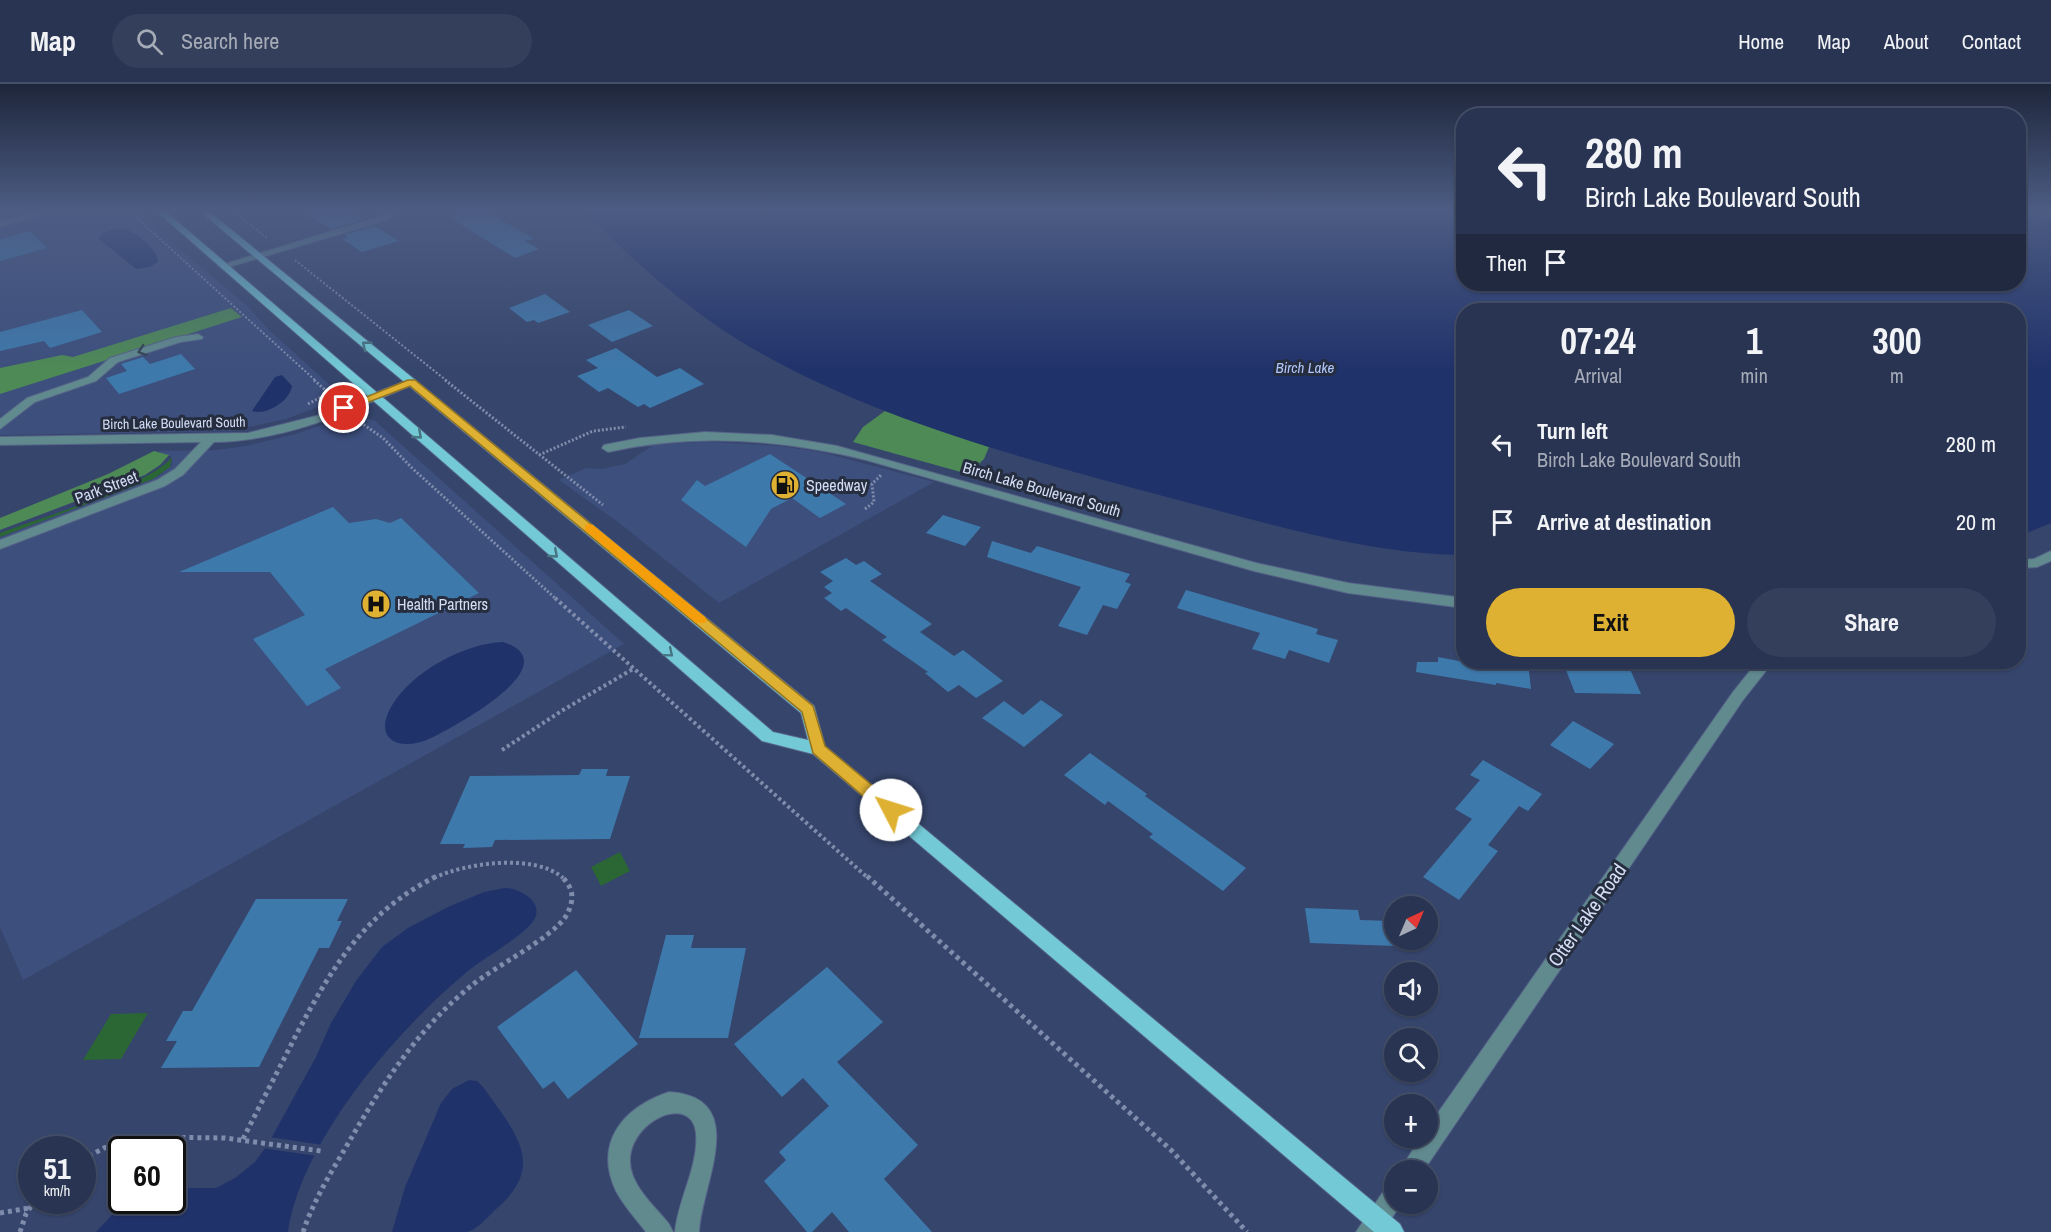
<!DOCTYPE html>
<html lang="en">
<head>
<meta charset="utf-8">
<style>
	:root { --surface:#283451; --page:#343f5b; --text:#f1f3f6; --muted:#a5aab7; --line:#444f68; --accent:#dfb133 }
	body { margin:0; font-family:"Archivo Narrow",sans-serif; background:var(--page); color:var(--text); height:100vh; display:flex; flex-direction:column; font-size:22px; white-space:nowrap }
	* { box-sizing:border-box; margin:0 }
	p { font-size:20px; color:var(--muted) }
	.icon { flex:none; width:33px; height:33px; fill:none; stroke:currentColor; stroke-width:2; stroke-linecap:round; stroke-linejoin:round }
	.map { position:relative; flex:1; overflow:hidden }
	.drawer { position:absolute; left:1456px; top:219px; width:570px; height:366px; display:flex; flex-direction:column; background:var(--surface); border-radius:24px; box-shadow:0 2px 4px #0004,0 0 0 2px var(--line) }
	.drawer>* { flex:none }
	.hud { position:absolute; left:1456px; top:24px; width:570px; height:183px; border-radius:24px; box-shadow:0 2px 4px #0004,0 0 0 2px var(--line); background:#283451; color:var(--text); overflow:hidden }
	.needle { width:39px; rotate:44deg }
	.controls { position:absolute; left:1384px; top:812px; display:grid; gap:12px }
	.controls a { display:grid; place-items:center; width:54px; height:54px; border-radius:50%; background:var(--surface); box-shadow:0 2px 4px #0004,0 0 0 2px var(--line); font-size:30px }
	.speed { position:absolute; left:18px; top:1052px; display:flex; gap:12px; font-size:30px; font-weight:700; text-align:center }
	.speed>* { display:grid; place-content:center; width:78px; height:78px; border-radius:50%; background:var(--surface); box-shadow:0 2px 4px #0004,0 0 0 2px var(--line); line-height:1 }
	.speed small { font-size:15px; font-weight:400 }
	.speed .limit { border:3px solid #111; border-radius:9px; background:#fff; color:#111 }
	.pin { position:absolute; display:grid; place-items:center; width:51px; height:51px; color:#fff; margin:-26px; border:3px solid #fff; border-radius:50%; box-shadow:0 2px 6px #0007 }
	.me { position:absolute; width:66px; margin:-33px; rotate:310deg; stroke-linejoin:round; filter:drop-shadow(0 0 4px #0008) }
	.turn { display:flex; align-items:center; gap:21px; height:126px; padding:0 30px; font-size:27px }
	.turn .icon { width:78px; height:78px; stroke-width:2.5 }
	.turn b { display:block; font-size:42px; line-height:51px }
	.then { display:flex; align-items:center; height:57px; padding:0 30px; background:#0003; gap:12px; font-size:22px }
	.eta { display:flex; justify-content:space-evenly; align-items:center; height:102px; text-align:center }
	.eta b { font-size:36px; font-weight:800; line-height:42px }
	.primary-button { display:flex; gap:12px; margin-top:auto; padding:12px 30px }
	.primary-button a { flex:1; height:69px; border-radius:36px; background:var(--accent); color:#111; font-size:24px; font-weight:800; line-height:69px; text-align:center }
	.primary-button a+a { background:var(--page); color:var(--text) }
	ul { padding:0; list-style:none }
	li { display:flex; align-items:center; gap:18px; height:78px; padding:0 30px }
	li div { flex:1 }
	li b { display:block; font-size:22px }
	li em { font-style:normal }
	header { display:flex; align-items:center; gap:36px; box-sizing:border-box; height:84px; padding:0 30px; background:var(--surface); border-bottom:2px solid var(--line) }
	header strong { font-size:28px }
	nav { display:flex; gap:33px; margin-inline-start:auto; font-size:21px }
	.search { width:420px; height:54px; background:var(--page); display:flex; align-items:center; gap:15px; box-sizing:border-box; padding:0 21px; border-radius:33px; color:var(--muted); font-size:22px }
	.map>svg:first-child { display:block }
	.built { fill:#3d4f7d }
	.green { fill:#2b6635 }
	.forest { fill:#4e8a56 }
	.water { fill:#20326a }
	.pier { fill:#36456c }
	.building { fill:#3e79ac }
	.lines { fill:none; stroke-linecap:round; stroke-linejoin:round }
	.minor-casing { stroke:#556387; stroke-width:2 }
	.major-casing { stroke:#556387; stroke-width:2 }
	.path-far3 { stroke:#7f8cac; stroke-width:2; stroke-dasharray:2 2; stroke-linecap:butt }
	.path-far2 { stroke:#7f8cac; stroke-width:3; stroke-dasharray:2 2; stroke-linecap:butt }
	.path-far1 { stroke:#7f8cac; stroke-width:4; stroke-dasharray:3 3; stroke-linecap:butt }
	.path { stroke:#7f8cac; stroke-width:5; stroke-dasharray:4 4; stroke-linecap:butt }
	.minor { fill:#618a8f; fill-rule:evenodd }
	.major { fill:#73cad6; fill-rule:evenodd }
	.oneway { stroke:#487483 }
	.oneway2 { stroke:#344453 }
	.route { fill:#dfb133; stroke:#917321; stroke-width:1.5 }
	.slow { fill:#f59e0b }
	.labels { text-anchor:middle; stroke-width:6; stroke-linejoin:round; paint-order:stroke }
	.far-street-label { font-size:14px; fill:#d3ddf5; stroke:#252d3f }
	.far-water-label { font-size:15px; font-style:italic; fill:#b1c7fc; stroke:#252d3f }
	.poi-label { font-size:16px; fill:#d3ddf5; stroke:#252d3f; text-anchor:start }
	.street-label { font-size:16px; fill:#d3ddf5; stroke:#252d3f }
	.near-street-label { font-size:20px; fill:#d3ddf5; stroke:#252d3f }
</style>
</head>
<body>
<header>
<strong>Map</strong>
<div class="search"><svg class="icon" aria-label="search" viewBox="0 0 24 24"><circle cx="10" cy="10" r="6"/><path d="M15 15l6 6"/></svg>Search here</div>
<nav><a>Home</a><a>Map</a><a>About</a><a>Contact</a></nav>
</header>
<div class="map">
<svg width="2051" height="1148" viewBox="0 0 2051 1148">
	<rect width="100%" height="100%" fill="#36456c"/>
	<path class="built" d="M0,125H138L157,146L247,222L269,246L331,302L334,308L331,315L320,322L286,335L230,347L0,351Z
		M357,332L374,336L624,560L23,896L0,843V453L160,391L172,381V373L158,367L216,366L246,362L296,350L342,334Z
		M710,358L780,362L821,368L934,398L719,519L618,438L559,396L586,384L602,385L625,380L655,360Z"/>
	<path class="green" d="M172,373L170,383L153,395L0,453V449C37,435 151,401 172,373Z
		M620,768L630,787L601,802L591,783Z
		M148,929L121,975L83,976L111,930Z"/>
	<path class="forest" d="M231,224L242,233L0,310V284L62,271L73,273Z
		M885,327L989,363L984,375L968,390L853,358L863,343Z
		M154,367L169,371L160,381L145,391L0,446V434L108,390Z"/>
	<path class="water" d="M579,125H1464V200H2019V128L2051,136V439L2019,452V226H1464V471C1367,470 1271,440 1178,416C1035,377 887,341 757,267C718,245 681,217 647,187C624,167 603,145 579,125Z
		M120,144C132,144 158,165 158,178L149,183L136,185L99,155L102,149Z
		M282,291L292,302C290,317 266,332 252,327L275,293Z
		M503,558C571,580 454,643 431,654C402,668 372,658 391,623C411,588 465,559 503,558Z
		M505,804C518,804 543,816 535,834C529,849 483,874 468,887C397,946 302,1055 288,1148H96L111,1132L135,1116H172L173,1104H216L235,1094L255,1078L268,1060L316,973L331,939L356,897L382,863L408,844L448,823L484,808Z
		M469,996L477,997L484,1004C515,1049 548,1081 495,1126C488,1133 476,1147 466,1148C442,1148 416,1148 392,1148L405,1103L441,1019L452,1005Z"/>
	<path class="pier" d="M269,1053L323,1061L317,1072L262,1064Z"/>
	<path class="building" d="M296,125H348L364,135L332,145Z
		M443,125H483L534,155L524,157L539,165L515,174L452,135L456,133Z
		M375,142L399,157L362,168L342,155L348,153L344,151Z
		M30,147L47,164L0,177V155Z
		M545,210L570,228L538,239L534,236L527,238L509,224Z
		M82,226L102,248L50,264L44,257L0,267V248Z
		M629,226L653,242L612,258L588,241Z
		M616,264L657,293L680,284L704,300L650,324L644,320L638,323L608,304L599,308L577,292L598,284L586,276Z
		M181,270L195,285L119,310L106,294L127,287L121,280L143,273L150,280Z
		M770,370L846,420L820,434L792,414L771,425L746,463L681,416L697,396L705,402Z
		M333,423L349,439L376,435L390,439L401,434L479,509L325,585L341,604L307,622L253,555L305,531L270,488H179Z
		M943,431L981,443L965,462L926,449Z
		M992,457L1031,469L1037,462L1130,490L1125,498L1131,500L1117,525L1103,521L1087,551L1058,542L1081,503L987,473Z
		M846,474L856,481L864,477L882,490L870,497L932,540L920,548L954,572L963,566L1003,597L976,614L959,601L948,608L925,589L928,588L882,556L887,553L846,524L841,527L824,514L832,509L824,503L833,497L820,488Z
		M1186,506L1318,545L1316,550L1338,556L1329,579L1289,566L1285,575L1252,565L1260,549L1177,524Z
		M1438,573L1464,578L1528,579L1531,605L1496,599V601L1416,588L1417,578H1438Z
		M1578,580L1629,583L1641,610L1575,609L1564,581Z
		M1041,616L1063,631L1024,663L982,634L1004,617L1023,631Z
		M1573,637L1614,660L1590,685L1550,661Z
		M1090,669L1147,710L1145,712L1246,784L1223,807L1149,753L1153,750L1108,717L1105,721L1064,691Z
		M1483,676L1542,710L1528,727L1519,722L1488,761L1498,767L1459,816L1423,793L1472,735L1455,725L1480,696L1470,691Z
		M582,685H608L606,692H630L610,755L495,756L492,763L463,764L465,760H440L470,692L579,691Z
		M256,815H348L337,837H342L329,864H319L259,983L161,984L177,957H166L183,927H192Z
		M1305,824L1358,826L1360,836L1391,837L1396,862L1310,859Z
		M666,851H694L691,864H746L728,954H639Z
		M827,883L883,938L837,978L918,1061L884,1095L932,1148H849L832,1128L812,1148H807L764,1097L786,1076L779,1068L829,1022L803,994L782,1013L734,960Z
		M576,886L638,960L568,1015L554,997L543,1005L497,943Z"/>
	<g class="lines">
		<g class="minor-casing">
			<path id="minor" d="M48,125H63L0,143V137Z
				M393,125H403L387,136L226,184L218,182L381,132Z
				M198,250L203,253L202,255L181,258L118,278L96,297L35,318L0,345V335L27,314L88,293L110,274L176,253Z
				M411,295L415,296V300C350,327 286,357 214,358L183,391L165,402L0,465V456L157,396L175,385L201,358L0,361V353L248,349L316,332Z
				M705,348L772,351L837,362L1256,479L1348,499L1464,514V524L1348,509L1254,487L866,376C779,355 695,349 608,368L602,364L604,361L640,354Z
				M2051,467V477L2037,483L2019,484V476L2034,475Z
				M1757,578H1773L1743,616L1424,1086H1400L1421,1053H1428V1043L1733,608Z
				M669,1008C752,1013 701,1101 699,1148H675C678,1115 699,1082 696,1049C691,1004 614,1044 633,1092C640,1110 657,1125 669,1140L673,1148H646C636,1135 624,1122 616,1107C593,1058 624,1023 669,1008Z
				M1395,1099V1119H1402L1382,1148H1356L1387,1102Z"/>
		</g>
		<g class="major-casing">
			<path id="major" d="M154,125H163L773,648L808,656L801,629L197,125H206L814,622L825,662L1400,1140L1404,1148H1374L813,670L762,657Z"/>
		</g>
		<path class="path-far3" d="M127,125L316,297
			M231,125L268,155
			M295,176L447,297"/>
		<path class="path-far2" d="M314,296L332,312
			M445,296L603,421
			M308,320L329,309
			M357,336L383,354L412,384L556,515
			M539,371L593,347L626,343
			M865,425L874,418L872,400L881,391"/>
		<path class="path-far1" d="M555,514L868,794
			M502,666L563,626L633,585
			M434,794C465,779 535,769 563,794"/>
		<path class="path" d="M867,792L1171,1066L1247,1148
			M243,1055C260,1021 278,987 295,953C331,885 364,828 437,792
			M82,1076L104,1064L142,1053L225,1054L321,1067
			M0,1129L29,1124
			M20,1148L26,1130L35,1116
			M303,1148C313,1118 330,1090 346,1063C380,1004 417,945 471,902C494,883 552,854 566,832C575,816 574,804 561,792"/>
		<use href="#minor" class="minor"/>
		<use href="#major" class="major"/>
	</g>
	<defs><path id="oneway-chevron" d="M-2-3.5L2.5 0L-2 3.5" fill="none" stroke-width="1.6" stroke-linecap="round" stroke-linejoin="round" transform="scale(1.5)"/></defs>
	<g class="oneway">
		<use href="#oneway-chevron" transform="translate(366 261) rotate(-141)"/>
		<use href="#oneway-chevron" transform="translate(418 351) rotate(41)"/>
		<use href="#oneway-chevron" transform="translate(554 470) rotate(41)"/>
		<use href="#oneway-chevron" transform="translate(669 569) rotate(40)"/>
	</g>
	<use class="oneway2" href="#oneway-chevron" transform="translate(142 267) rotate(162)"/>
	<linearGradient id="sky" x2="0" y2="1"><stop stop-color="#1e263b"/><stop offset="0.44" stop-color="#4c5c83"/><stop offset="1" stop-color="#4c5c83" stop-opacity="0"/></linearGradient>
	<rect width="2051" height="286" fill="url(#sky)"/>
	<path class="route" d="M408,296H415L813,622L825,662L897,722L899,726L897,731L891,732L885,731L813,669L802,628L410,302L348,326L339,324Z"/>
	<path class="slow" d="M589,440L593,441L705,533L707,536L705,539H696L585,446V441Z"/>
	<defs>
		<g id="fuel-disc" transform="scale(1.5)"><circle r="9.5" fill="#dfb133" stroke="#252d3f"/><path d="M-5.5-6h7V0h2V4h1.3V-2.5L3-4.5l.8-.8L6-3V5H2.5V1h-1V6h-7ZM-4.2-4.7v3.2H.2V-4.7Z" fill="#111"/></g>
		<g id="hospital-disc" transform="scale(1.5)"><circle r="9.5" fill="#dfb133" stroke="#252d3f"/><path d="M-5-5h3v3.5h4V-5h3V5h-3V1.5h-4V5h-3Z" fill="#111"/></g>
	</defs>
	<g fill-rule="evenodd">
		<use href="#fuel-disc" x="785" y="401"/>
		<use href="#hospital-disc" x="376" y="520"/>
	</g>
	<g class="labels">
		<g class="far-street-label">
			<text transform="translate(174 339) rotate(-1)" y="5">Birch Lake Boulevard South</text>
		</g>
		<g class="far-water-label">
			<text x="1305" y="289">Birch Lake</text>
		</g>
		<g class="poi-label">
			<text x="806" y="407">Speedway</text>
			<text x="397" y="526">Health Partners</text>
		</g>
		<g class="street-label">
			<text transform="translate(106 403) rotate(-21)" y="6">Park Street</text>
			<text transform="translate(1042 405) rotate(16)" y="6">Birch Lake Boulevard South</text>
		</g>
		<g class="near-street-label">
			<text transform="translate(1587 831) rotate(-55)" y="7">Otter Lake Road</text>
		</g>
	</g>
</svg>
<div class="controls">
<a><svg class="needle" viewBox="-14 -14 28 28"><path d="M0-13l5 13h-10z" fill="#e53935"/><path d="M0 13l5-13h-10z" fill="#a5aab7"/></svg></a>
<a><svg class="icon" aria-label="sound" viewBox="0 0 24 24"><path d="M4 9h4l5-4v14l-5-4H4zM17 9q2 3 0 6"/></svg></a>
<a><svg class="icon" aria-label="search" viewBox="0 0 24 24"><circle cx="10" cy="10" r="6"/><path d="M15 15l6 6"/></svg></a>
<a>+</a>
<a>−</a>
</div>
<div class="speed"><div>51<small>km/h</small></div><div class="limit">60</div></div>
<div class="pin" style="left:344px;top:324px;background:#d93025"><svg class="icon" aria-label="arrive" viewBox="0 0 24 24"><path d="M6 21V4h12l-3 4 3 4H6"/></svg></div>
<svg class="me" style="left:891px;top:726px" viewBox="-20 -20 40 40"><circle r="19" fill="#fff"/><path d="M0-13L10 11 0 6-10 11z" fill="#dfb133"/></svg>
<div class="hud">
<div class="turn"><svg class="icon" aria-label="left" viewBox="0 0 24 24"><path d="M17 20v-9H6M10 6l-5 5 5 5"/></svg><div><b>280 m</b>Birch Lake Boulevard South</div></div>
<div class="then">Then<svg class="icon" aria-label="arrive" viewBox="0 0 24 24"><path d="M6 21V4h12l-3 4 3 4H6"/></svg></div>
</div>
<section class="drawer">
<div class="eta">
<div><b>07:24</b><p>Arrival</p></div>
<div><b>1</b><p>min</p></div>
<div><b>300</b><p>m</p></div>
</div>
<ul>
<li><svg class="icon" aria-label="left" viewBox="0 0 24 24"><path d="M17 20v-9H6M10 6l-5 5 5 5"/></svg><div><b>Turn left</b><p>Birch Lake Boulevard South</p></div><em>280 m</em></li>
<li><svg class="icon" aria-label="arrive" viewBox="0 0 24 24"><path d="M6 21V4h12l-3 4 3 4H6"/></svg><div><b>Arrive at destination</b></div><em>20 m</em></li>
</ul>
<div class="primary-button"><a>Exit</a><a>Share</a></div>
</section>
</div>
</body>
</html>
